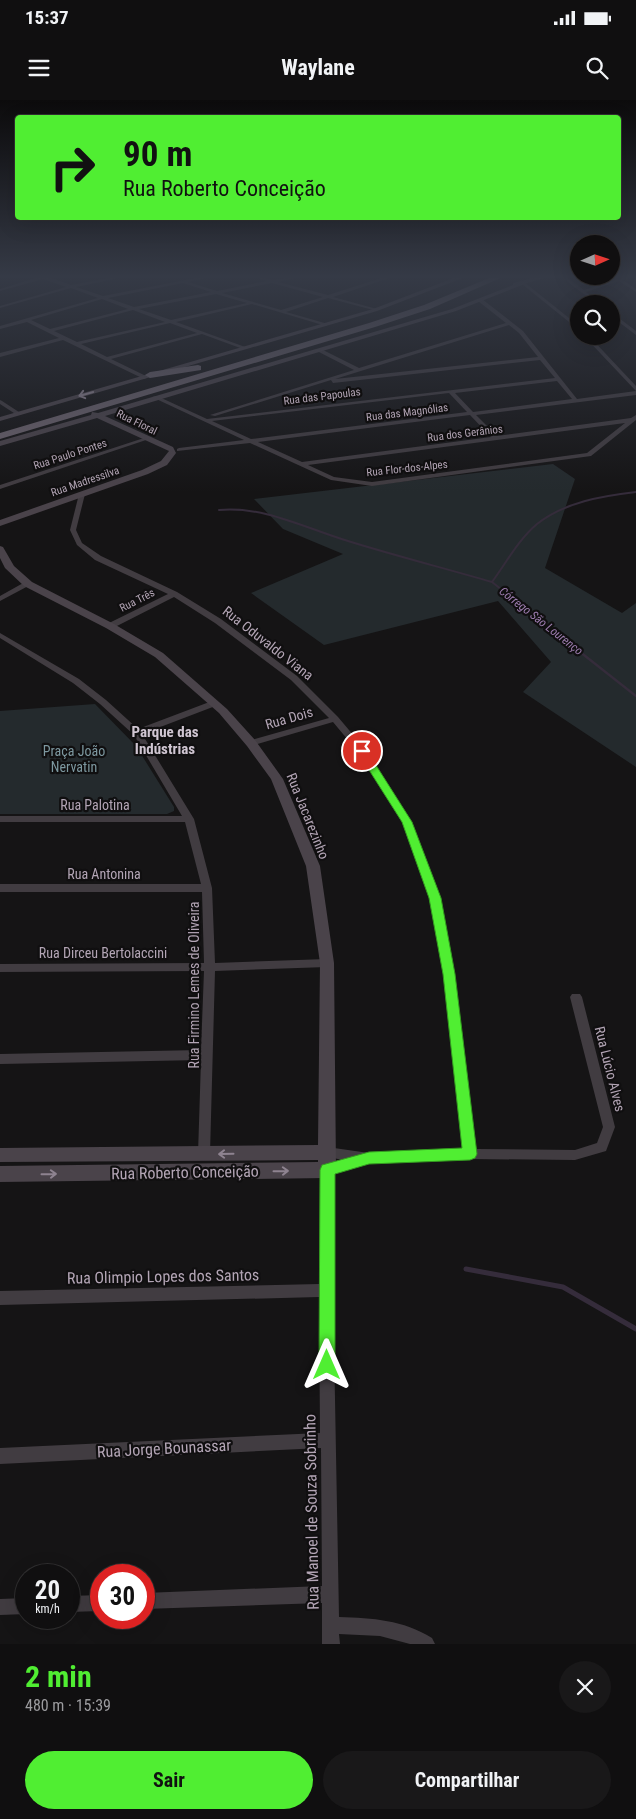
<!DOCTYPE html>
<html lang="pt">
<head>
<meta charset="utf-8">
<style>
	:root { --surface:#100f10; --page:#191819; --text:#f1f3f6; --muted:#9c9c9f; --line:#302f30; --accent:#50ee32 }
	body { margin:0; font-family:"Roboto Condensed",sans-serif; background:var(--page); color:var(--text); height:100vh; display:flex; flex-direction:column; font-size:19px; white-space:nowrap }
	* { box-sizing:border-box; margin:0 }
	p { font-size:16px; color:var(--muted) }
	.icon { flex:none; width:28px; height:28px; fill:none; stroke:currentColor; stroke-width:2; stroke-linecap:round; stroke-linejoin:round }
	.map { position:relative; height:1544px; overflow:hidden }
	.sheet { display:flex; flex-direction:column; background:var(--surface); flex:1 }
	.sheet>* { flex:none }
	.hud { position:absolute; left:15px; top:15px; width:606px; height:105px; border-radius:5px; box-shadow:0 5px 20px #0002,0 0 0 1px var(--line); background:#50ee32; color:#111; overflow:hidden }
	.needle { width:32px; rotate:87deg }
	.fabs { position:absolute; left:570px; top:135px; display:grid; gap:10px }
	.fabs a { display:grid; place-items:center; width:50px; height:50px; border-radius:50%; background:var(--surface); box-shadow:0 5px 20px #0002,0 0 0 1px var(--line); font-size:25px }
	.speed { position:absolute; left:15px; top:1464px; display:flex; gap:10px; font-size:25px; font-weight:700; text-align:center }
	.speed>* { display:grid; place-content:center; width:65px; height:65px; border-radius:50%; background:var(--surface); box-shadow:0 5px 20px #0002,0 0 0 1px var(--line); line-height:1 }
	.speed small { font-size:12px; font-weight:400 }
	.speed .limit { border:8px solid #d22; background:#fff; color:#111 }
	.pin { position:absolute; display:grid; place-items:center; width:42px; height:42px; color:#fff; margin:-21px; border:2px solid #fff; border-radius:50%; box-shadow:0 1px 5px #0007 }
	.me { position:absolute; width:55px; margin:-28px; rotate:0deg; stroke-linejoin:round; filter:drop-shadow(0 0 4px #0008) }
	.turn { display:flex; align-items:center; gap:18px; height:105px; padding:0 25px; font-size:22px }
	.turn .icon { width:65px; height:65px; stroke-width:2.5 }
	.turn b { display:block; font-size:35px; line-height:42px }
	.round { display:grid; place-items:center; flex:none; width:52px; height:52px; border-radius:26px; background:var(--page) }
	.head { display:flex; align-items:center; justify-content:space-between; height:85px; padding:0 25px }
	h1 { font-size:30px; font-weight:700; line-height:38px; color:var(--accent) }
	.cta { display:flex; gap:10px; margin-top:auto; padding:10px 25px }
	.cta a { flex:1; height:58px; border-radius:30px; background:var(--accent); color:#111; font-size:20px; font-weight:700; line-height:58px; text-align:center }
	.cta a+a { background:var(--page); color:var(--text) }
	.status { display:flex; justify-content:space-between; align-items:center; height:35px; padding:0 25px; background:var(--surface); direction:ltr }
	.status svg { height:14px; fill:currentColor }
	header { display:flex; justify-content:space-between; align-items:center; height:65px; padding:0 25px; background:var(--surface); font-size:22px; font-weight:700 }
	.map>svg:first-child { display:block }
	.green { fill:#242a2d }
	.lines { fill:none; stroke-linecap:round; stroke-linejoin:round }
	.stream-far2 { stroke:#352c3b; stroke-width:2 }
	.stream-far1 { stroke:#352c3b; stroke-width:2.5 }
	.stream { stroke:#352c3b; stroke-width:5 }
	.street { fill:#413c41; fill-rule:evenodd }
	.secondary { fill:#4a434a; fill-rule:evenodd }
	.highway { fill:#6a616b; fill-rule:evenodd }
	.oneway { stroke:#8e8390 }
	.route { fill:#50ee32; stroke:#349b20 }
	.labels { text-anchor:middle; stroke-width:4.5; stroke-linejoin:round; paint-order:stroke }
	.far-street-label { font-size:11px; fill:#b3a5b5; stroke:#100f10 }
	.far-water-label { font-size:12px; font-style:italic; fill:#9e7db0; stroke:#100f10 }
	.street-label { font-size:14px; fill:#b3a5b5; stroke:#100f10 }
	.park-label { font-size:14px; fill:#7d98a0; stroke:#100f10 }
	.neighbourhood-label { font-size:15px; font-weight:bold; fill:#d0c6d2; stroke:#100f10 }
	.near-street-label { font-size:16px; fill:#b3a5b5; stroke:#100f10 }
</style>
</head>
<body>
<div class="status"><b>15:37</b><svg viewBox="0 0 49 12"><path d="M0 12V9h3v3zM5 12V6h3v6zM10 12V3h3v9zM15 12V0h3v12zM26 1h20v11H26zM47 4h2v5h-2z"/></svg></div>
<header><svg class="icon" aria-label="menu" viewBox="0 0 24 24"><path d="M4 6h16M4 12h16M4 18h16"/></svg>Waylane<svg class="icon" aria-label="search" viewBox="0 0 24 24"><circle cx="10" cy="10" r="6"/><path d="M15 15l6 6"/></svg></header>
<div class="map">
<svg width="636" height="1544" viewBox="0 0 636 1544">
	<rect width="100%" height="100%" fill="#151415"/>
	<path class="green" d="M553,364L575,379L545,468L622,513L636,503V667L523,592L551,562L498,501L324,545L251,493L343,454L283,429L254,399Z
		M95,604L136,646L174,707V711L167,714H0V611Z"/>
	<g class="lines">
		<path class="stream-far2" d="M219,410C265,406 305,428 348,441C396,456 444,468 492,482
			M539,519L492,482C506,463 519,439 537,424C565,402 602,396 636,392"/>
		<path class="stream-far1" d="M537,518L636,596"/>
		<path class="stream" d="M466,1169L563,1187L636,1229"/>
		<path class="street" d="M38,176H46L71,185L120,176H129L76,187L103,196L206,176H215L188,182L217,191L267,181L251,176H258L273,180L302,176L278,182L328,195L388,176H395L333,197L377,209V211L328,198L286,212L328,224L326,226L252,204L176,222L248,248L243,249L202,234L111,259L146,276V278L144,279L63,240L0,257V253L59,238L27,222L0,229V226L98,198L71,188L0,208V206L66,187L43,179L0,191V189L39,177ZM183,183L211,192L134,207L108,198ZM272,183L323,197L281,210L222,193ZM216,194L247,203L171,220L139,209ZM102,199L128,209L50,229L31,220ZM133,210L165,222L77,242L54,231ZM170,223L197,233L107,257L81,244Z
			M560,176H565L584,190L627,176H634L623,180L636,189V192L619,181L586,192L602,204H597Z
			M524,182L579,226V230L522,184Z
			M478,199H482L523,231L577,299L636,291V295L476,315L497,336L631,318L636,315V320L591,356L372,386L331,380L250,343L177,351V349L179,348L244,340L152,297L157,296L207,319L555,278L540,260L333,283L331,280L215,316L210,315L354,270L317,251V249H321L359,268L506,223L478,201ZM509,225L519,233L538,257L335,279ZM557,281L572,299L473,312L455,293ZM449,293L467,312L251,339L212,321ZM470,315L491,337L302,362L258,342ZM625,323L587,353L372,382L334,377L308,365Z
			M611,212L636,231V235L611,216Z
			M584,236H589L636,286V291Z
			M0,300L2,301L22,314L17,315L0,304Z
			M144,338L149,339L0,389V385Z
			M82,392L85,394L76,430L82,443L101,456L177,492L221,519L297,576L338,617L365,649L412,722L440,798L454,873L476,1049L575,1050L597,1043L603,1027L570,897L572,894H580L582,897L615,1027L606,1051L575,1060L470,1059L369,1063L333,1074V1190L339,1517C373,1518 403,1520 432,1538L435,1544H410L380,1536L339,1534L340,1544H322V1503L144,1509V1493L322,1486L321,1348L0,1364V1348L320,1333L319,1197L0,1205V1191L319,1184L321,1070L322,1066L343,1060L323,1056L321,1052L323,1048L327,1047L369,1053L463,1049L444,873L430,798L402,722L358,652L333,622L254,645H248L247,643L248,641L329,618L291,580L215,523L174,497L113,528H107V524L168,494L95,460L77,445L70,430L79,394Z
			M25,482L32,484L0,501V496Z
			M0,533L79,579L106,600L138,629L212,601H218V605L142,634L194,719L212,788L215,863L327,859L331,860L332,863L331,866L327,867L215,871L210,1054L208,1058L204,1059L200,1058L198,1054L201,960L0,964V954L201,950L204,871L0,872V864L204,863L202,792H0V784H201L185,722H0V716H182L134,635L100,604L73,583L0,538Z
			M101,1495V1511L69,1512V1496Z
			M26,1498V1514L0,1515V1499Z"/>
		<path class="secondary" d="M459,176H468L377,211L0,321V317L373,209Z
			M540,176H551L527,183L456,211L105,316L173,347L176,353L167,365L148,374L0,426V420L142,370L161,361L169,351L97,318L0,346V341L91,315L92,312L98,313L452,209L513,185V183Z
			M0,446L3,447L14,466L32,482L114,524L163,553L227,609L255,640L283,679L320,766L334,863L336,1070L333,1075L327,1078L0,1082V1066L318,1062V1060L0,1062V1048L318,1045L320,863L306,766L271,679L247,646L219,613L155,557L106,528L24,486L5,468L0,458Z"/>
		<path class="highway" d="M494,176H505L430,209L375,227L0,339V333L369,223L424,205Z
			M198,265L201,266V270L150,278L145,275L150,272Z"/>
	</g>
	<defs><path id="oneway-shaft" d="M-6 0H5M1.5-3L5.5 0L1.5 3" fill="none" stroke-width="1.6" stroke-linecap="round" stroke-linejoin="round" transform="scale(1.25)"/></defs>
	<g class="oneway">
		<use href="#oneway-shaft" transform="translate(86 294) rotate(164)"/>
		<use href="#oneway-shaft" transform="translate(226 1054) rotate(179)"/>
		<use href="#oneway-shaft" transform="translate(281 1071) rotate(-1)"/>
		<use href="#oneway-shaft" transform="translate(49 1074) rotate(-1)"/>
	</g>
	<linearGradient id="sky" x2="0" y2="1"><stop stop-color="#0c0b0c"/><stop offset="0.45" stop-color="#353a46"/><stop offset="1" stop-color="#353a46" stop-opacity="0"/></linearGradient>
	<rect width="636" height="392" fill="url(#sky)"/>
	<path class="route" d="M362,648L367,651L412,722L441,798L455,874L477,1054L475,1058L470,1060L369,1064L335,1074V1265L333,1271L327,1273L321,1271L319,1265L320,1070L322,1065L369,1052L462,1048L443,874L429,798L402,722L357,651Z"/>
	<g class="labels">
		<g class="far-street-label">
			<text transform="translate(322 296) rotate(-7)" y="4">Rua das Papoulas</text>
			<text transform="translate(407 312) rotate(-7)" y="4">Rua das Magnólias</text>
			<text transform="translate(137 322) rotate(26)" y="4">Rua Floral</text>
			<text transform="translate(465 333) rotate(-7)" y="4">Rua dos Gerânios</text>
			<text transform="translate(70 354) rotate(-18)" y="4">Rua Paulo Pontes</text>
			<text transform="translate(407 368) rotate(-6)" y="4">Rua Flor-dos-Alpes</text>
			<text transform="translate(85 381) rotate(-19)" y="4">Rua Madressilva</text>
			<text transform="translate(137 500) rotate(-27)" y="4">Rua Três</text>
		</g>
		<g class="far-water-label">
			<text transform="translate(541 521) rotate(38)" y="4">Córrego São Lourenço</text>
		</g>
		<g class="street-label">
			<text transform="translate(268 543) rotate(38)" y="5">Rua Oduvaldo Viana</text>
			<text transform="translate(289 618) rotate(-16)" y="5">Rua Dois</text>
			<text x="95" y="710">Rua Palotina</text>
			<text transform="translate(308 716) rotate(68)" y="5">Rua Jacarezinho</text>
			<text x="104" y="779">Rua Antonina</text>
			<text x="103" y="858">Rua Dirceu Bertolaccini</text>
			<text transform="translate(194 885) rotate(-90)" y="5">Rua Firmino Lemes de Oliveira</text>
			<text transform="translate(610 969) rotate(76)" y="5">Rua Lúcio Alves</text>
		</g>
		<g class="park-label">
			<text x="74" y="656">Praça João<tspan x="74" dy="16">Nervatin</tspan></text>
		</g>
		<g class="neighbourhood-label">
			<text x="165" y="637">Parque das<tspan x="165" dy="17">Indústrias</tspan></text>
		</g>
		<g class="near-street-label">
			<text transform="translate(185 1072) rotate(-1)" y="6">Rua Roberto Conceição</text>
			<text transform="translate(163 1176) rotate(-1)" y="6">Rua Olimpio Lopes dos Santos</text>
			<text transform="translate(164 1348) rotate(-3)" y="6">Rua Jorge Bounassar</text>
			<text transform="translate(311 1412) rotate(-91)" y="6">Rua Manoel de Souza Sobrinho</text>
		</g>
	</g>
</svg>
<div class="fabs">
<a><svg class="needle" viewBox="-14 -14 28 28"><path d="M0-13l5 13h-10z" fill="#e53935"/><path d="M0 13l5-13h-10z" fill="#9c9c9f"/></svg></a>
<a><svg class="icon" aria-label="search" viewBox="0 0 24 24"><circle cx="10" cy="10" r="6"/><path d="M15 15l6 6"/></svg></a>
</div>
<div class="speed"><div>20<small>km/h</small></div><div class="limit">30</div></div>
<div class="pin" style="left:362px;top:651px;background:#d93025"><svg class="icon" aria-label="arrive" viewBox="0 0 24 24"><path d="M6 21V4h12l-3 4 3 4H6"/></svg></div>
<svg class="me" style="left:327px;top:1265px" viewBox="-20 -20 40 40"><path d="M0-17L14 15 0 8-14 15z" fill="#50ee32" stroke="#fff" stroke-width="4"/></svg>
<div class="hud">
<div class="turn"><svg class="icon" aria-label="right" viewBox="0 0 24 24"><path d="M7 20v-9h11M14 6l5 5-5 5"/></svg><div><b>90 m</b>Rua Roberto Conceição</div></div>
</div>
</div>
<section class="sheet">
<div class="head"><div><h1>2 min</h1><p>480 m · 15:39</p></div><a class="round"><svg class="icon" aria-label="close" viewBox="0 0 24 24"><path d="M6 6l12 12M18 6L6 18"/></svg></a></div>
<div class="cta"><a>Sair</a><a>Compartilhar</a></div>
</section>
</body>
</html>
